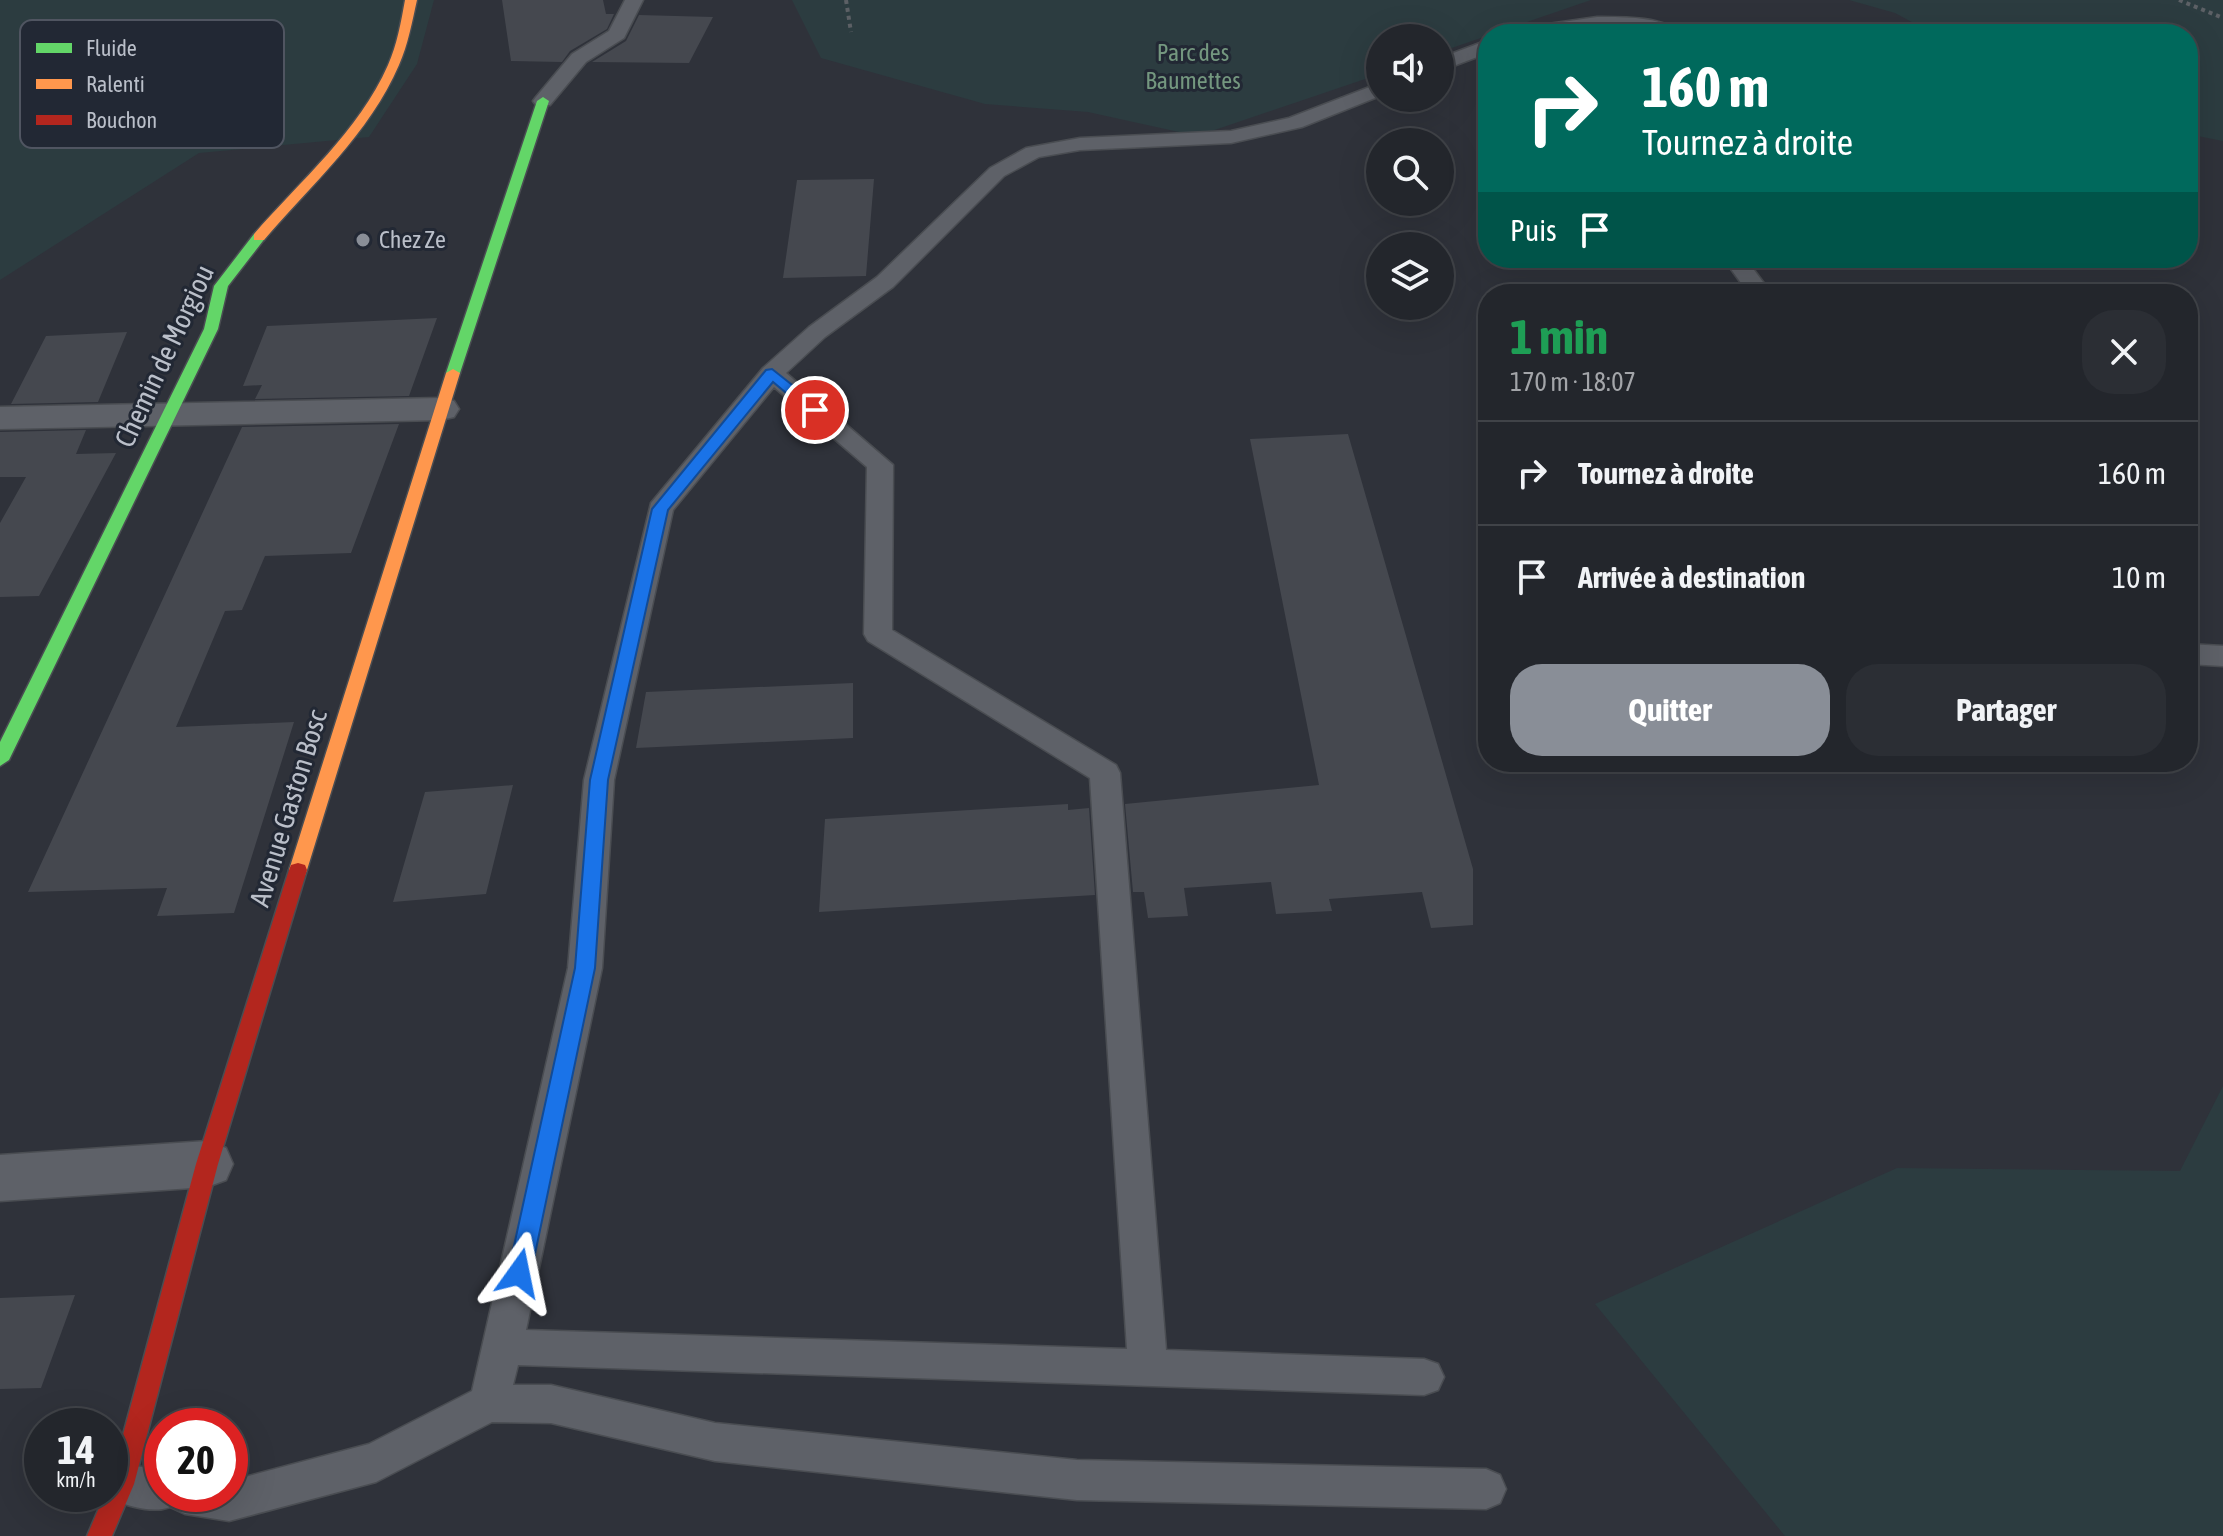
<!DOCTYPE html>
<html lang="fr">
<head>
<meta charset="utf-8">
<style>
	:root { --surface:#23262c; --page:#2b2e34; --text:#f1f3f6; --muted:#a3a5a9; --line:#404348; --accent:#898e97 }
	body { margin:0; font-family:"Asap Condensed",sans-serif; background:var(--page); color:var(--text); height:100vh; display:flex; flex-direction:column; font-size:30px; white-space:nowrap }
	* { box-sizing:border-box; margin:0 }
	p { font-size:26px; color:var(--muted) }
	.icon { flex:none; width:44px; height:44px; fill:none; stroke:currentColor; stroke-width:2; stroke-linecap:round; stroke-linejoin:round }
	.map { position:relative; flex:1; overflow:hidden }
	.sheet { position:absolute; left:1478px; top:284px; width:720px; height:488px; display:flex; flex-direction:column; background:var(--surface); border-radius:32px; box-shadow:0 8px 32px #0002,0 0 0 2px var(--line) }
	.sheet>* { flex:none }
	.top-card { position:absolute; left:1478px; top:24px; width:720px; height:244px; border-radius:32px; box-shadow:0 8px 32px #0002,0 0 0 2px var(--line); background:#00695c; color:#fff; overflow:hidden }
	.buttons { position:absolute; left:1366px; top:24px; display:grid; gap:16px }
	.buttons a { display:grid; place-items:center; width:88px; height:88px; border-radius:50%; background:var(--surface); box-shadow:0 8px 32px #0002,0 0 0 2px var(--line); font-size:40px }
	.speed { position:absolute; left:24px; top:1408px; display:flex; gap:16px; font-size:40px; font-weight:700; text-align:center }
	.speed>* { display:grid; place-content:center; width:104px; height:104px; border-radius:50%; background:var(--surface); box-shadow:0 8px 32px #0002,0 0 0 2px var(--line); line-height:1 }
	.speed small { font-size:20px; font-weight:400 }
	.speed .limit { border:12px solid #d22; background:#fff; color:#111 }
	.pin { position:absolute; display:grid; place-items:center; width:68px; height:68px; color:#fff; margin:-34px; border:4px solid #fff; border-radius:50%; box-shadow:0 2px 8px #0007 }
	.me { position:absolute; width:88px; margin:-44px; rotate:12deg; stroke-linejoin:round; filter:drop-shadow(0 0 6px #0008) }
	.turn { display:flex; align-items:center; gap:28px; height:168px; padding:0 32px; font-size:36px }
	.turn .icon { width:104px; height:104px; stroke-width:2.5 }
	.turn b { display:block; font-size:56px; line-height:68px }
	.then { display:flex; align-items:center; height:76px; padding:0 32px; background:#0003; gap:16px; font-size:30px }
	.round { display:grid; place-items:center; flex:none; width:84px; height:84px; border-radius:32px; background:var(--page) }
	.headline { display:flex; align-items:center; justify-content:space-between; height:136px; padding:0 32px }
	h1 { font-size:48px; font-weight:700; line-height:60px; color:#1e9e55 }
	.button { display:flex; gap:16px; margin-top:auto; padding:16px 32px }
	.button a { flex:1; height:92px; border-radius:32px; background:var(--accent); color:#fff; font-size:32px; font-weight:700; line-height:92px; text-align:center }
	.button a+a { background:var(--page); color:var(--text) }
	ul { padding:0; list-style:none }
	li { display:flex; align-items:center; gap:24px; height:104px; padding:0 32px; border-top:2px solid var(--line) }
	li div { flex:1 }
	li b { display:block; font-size:30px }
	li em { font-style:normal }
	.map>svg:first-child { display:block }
	.green { fill:#2c3c40 }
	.building { fill:#45484f }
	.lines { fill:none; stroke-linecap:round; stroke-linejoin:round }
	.lane-casing { stroke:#4a4d52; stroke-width:3 }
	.street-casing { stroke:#4a4d52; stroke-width:3 }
	.fast-casing { stroke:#4a4d52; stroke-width:3 }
	.slow-casing { stroke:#4a4d52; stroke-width:3 }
	.jam-casing { stroke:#4a4d52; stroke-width:3 }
	.path { stroke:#5c6065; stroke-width:4; stroke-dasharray:4 4; stroke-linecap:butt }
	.lane { fill:#5e6168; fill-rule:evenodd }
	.street { fill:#5e6168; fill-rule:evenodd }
	.fast { fill:#63d668; fill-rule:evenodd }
	.slow { fill:#ff974d; fill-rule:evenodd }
	.jam { fill:#b3261e; fill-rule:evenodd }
	.route { fill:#1a73e8; stroke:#114b97; stroke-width:2 }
	.poi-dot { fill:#898e97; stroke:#222834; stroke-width:3 }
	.labels { text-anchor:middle; stroke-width:6; stroke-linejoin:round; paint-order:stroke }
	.far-park-label { font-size:24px; fill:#74977f; stroke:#222834 }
	.far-poi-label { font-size:24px; fill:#babfc9; stroke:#222834; text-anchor:start }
	.street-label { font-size:28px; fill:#babfc9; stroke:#222834 }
	.key { fill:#222834; stroke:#505561; stroke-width:2 }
	.key-label { font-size:22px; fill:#babfc9 }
</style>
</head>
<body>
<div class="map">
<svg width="2223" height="1536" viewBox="0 0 2223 1536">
	<rect width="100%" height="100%" fill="#2f323a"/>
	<path class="green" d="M0,0H434L417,64L369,137L199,153L0,280Z
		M792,0H1591L1440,52V38H1380V74L1197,136L1088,112L985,104L821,58Z
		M1849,0H2223V141L2188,134V34H1934L1895,13Z
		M2223,1086V1536H1785L1595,1304L1897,1168L2180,1171Z"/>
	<path class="building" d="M502,0H603L606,14H614L607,29L570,51L562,62L511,61Z
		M639,15L713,17L689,63L592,62L626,41Z
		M874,179L866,276L783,278L797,180Z
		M437,318L409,396L255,399L262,385L243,386L267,326Z
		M127,332L98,402L11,404L46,336Z
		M399,424L351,553L265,556L242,610L225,611L176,727L294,722L234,913L157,916L167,888L28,892L242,427Z
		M86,430L76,454L116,453L39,596L0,597V523L26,477H0V432Z
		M1348,434L1473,869V925L1431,928L1422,892L1329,899L1332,911L1276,914L1271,882L1184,888L1188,916L1148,918L1144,892H1133L1125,804L1319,785L1250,439Z
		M853,683V738L636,748L646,692Z
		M513,785L486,894L393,902L425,792Z
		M1068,804V810L1089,808L1095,895L819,912L825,819Z
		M75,1295L41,1388L0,1389V1298Z"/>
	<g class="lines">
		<g class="lane-casing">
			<path id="lane" d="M625,0H643L624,38L586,62L550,105H536L533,101L536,97L572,54L609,31Z
				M1597,17C1622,17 1664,16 1682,34L1616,28L1511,34L1520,28Z
				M1488,40V53L1440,71V58Z
				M1380,83V96L1302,127L1231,143L1080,150L1039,157L1004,176L893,287L825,337L786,373L893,465L892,630L1116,765L1120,773L1166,1350L1424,1359L1438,1364L1444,1377L1438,1390L1424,1395L518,1365L513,1385H551L715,1423L1077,1460L1486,1469L1500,1475L1506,1489L1500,1503L1486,1509L1077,1500L715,1461L551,1423L492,1422L376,1482L229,1521L185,1514L170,1507C152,1514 125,1505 108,1498L110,1469L122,1464L162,1470V1494H230V1481L369,1444L472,1391L568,968L584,780L651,503L763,368L809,327L877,277L990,168L1026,148L1080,138L1231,131L1289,118ZM774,387L867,467L864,634L868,641L1090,778L1127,1349L526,1330L602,968L614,780L673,510Z
				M1723,258H1745L1772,294H1749Z
				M2188,644L2223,646V666L2188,664Z"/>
		</g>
		<g class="street-casing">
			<path id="street" d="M441,398L454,401L459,409L454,417L441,420L0,429V407Z
				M207,1141L226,1148L233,1164L226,1180L207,1187L0,1201V1155Z"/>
		</g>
		<g class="fast-casing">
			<path id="fast" d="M543,97L549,101L460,373L453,377L448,376L446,373L537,101Z
				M259,233L266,237L228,286L218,329L9,760L0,766V742L204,329L214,286L254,234Z"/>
		</g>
		<g class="slow-casing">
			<path id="slow" d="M405,0H417C412,22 408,45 399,65C370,133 311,185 264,240H254V234C300,181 359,131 388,65C397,45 401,22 405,0Z
				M453,369L460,373L307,870L305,875H291L289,870L446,373Z"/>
		</g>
		<g class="jam-casing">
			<path id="jam" d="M298,863L305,865L307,870L218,1164L134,1484L112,1536H87L105,1494H110V1483L196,1164L289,870L291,865Z"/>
		</g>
		<path class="path" d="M846,0L851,32
			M2179,0L2223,18"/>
		<use href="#lane" class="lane"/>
		<use href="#street" class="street"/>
		<use href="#fast" class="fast"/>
		<use href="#slow" class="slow"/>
		<use href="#jam" class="jam"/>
	</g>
	<path class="route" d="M772,369L820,407V413H810L773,382L668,510L608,780L595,968L531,1273L527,1280L519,1283L511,1280L508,1273L575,968L590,780L652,509L766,370Z"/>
	<circle class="poi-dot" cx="363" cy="240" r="8"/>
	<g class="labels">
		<g class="far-park-label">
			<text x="1193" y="61">Parc des<tspan x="1193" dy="28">Baumettes</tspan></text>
		</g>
		<g class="far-poi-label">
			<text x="379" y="248">Chez Ze</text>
		</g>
		<g class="street-label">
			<text transform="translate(164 356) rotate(-65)" y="10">Chemin de Morgiou</text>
			<text transform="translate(288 808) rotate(-73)" y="10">Avenue Gaston Bosc</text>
		</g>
	</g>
	<rect x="20" y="20" width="264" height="128" rx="12" class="key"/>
	<rect x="36" y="43" width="36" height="10" fill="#63d668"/>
	<rect x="36" y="79" width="36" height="10" fill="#ff974d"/>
	<rect x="36" y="115" width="36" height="10" fill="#b3261e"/>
	<g class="key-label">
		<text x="86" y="56">Fluide</text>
		<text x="86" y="92">Ralenti</text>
		<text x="86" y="128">Bouchon</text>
	</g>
</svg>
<div class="buttons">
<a><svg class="icon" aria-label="sound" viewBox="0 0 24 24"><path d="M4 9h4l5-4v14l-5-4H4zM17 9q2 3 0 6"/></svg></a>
<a><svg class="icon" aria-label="search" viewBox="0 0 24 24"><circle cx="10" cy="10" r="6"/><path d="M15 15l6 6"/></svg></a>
<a><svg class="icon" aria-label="layers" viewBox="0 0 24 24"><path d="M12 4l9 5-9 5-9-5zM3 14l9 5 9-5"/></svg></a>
</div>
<div class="speed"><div>14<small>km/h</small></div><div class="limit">20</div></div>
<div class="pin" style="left:815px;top:410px;background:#d93025"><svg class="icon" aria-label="arrive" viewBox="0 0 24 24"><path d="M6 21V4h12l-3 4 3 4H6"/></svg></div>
<svg class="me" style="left:519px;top:1273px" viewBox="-20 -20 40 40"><path d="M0-17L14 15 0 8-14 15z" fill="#1a73e8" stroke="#fff" stroke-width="4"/></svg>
<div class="top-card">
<div class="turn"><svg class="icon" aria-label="right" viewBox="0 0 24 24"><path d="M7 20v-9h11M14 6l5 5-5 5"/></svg><div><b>160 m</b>Tournez à droite</div></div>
<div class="then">Puis<svg class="icon" aria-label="arrive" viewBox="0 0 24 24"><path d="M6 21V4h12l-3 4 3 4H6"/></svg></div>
</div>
<section class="sheet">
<div class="headline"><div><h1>1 min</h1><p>170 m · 18:07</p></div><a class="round"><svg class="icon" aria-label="close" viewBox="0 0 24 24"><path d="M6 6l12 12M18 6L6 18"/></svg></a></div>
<ul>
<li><svg class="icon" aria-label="right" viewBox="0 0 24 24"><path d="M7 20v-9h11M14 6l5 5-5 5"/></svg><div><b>Tournez à droite</b></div><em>160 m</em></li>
<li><svg class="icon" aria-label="arrive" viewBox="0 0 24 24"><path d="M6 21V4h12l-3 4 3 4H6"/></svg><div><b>Arrivée à destination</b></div><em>10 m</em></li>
</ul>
<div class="button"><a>Quitter</a><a>Partager</a></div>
</section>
</div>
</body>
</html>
